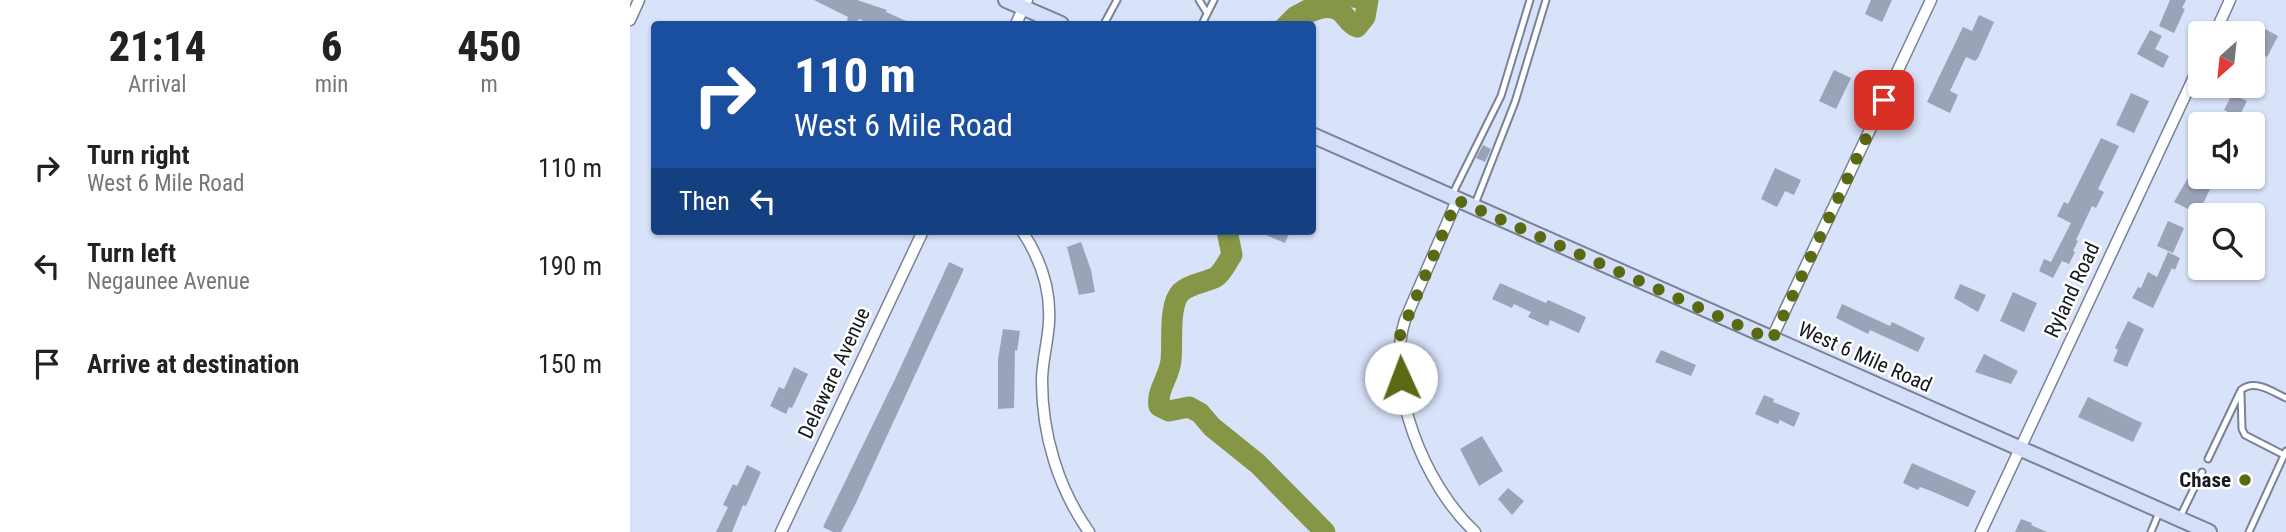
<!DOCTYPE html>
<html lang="en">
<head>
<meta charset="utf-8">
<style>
	:root { --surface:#fff; --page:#f6f6f6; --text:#222; --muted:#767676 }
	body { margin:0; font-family:"Roboto Condensed",sans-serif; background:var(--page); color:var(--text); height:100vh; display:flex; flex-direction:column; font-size:26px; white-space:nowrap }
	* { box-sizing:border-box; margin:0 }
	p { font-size:23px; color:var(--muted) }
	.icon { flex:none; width:38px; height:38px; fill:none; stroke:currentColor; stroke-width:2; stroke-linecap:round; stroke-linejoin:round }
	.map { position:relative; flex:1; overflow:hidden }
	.panel { display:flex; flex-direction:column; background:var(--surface); width:630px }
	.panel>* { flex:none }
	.banner { position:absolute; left:21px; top:21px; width:665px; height:214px; border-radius:7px; box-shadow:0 2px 5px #0004; background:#1a4fa0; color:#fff; overflow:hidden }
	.needle { width:46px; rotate:207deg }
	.buttons { position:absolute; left:1558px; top:21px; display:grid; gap:14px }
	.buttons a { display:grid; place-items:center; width:77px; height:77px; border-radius:7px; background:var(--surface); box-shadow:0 2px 5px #0004; font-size:35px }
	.pin { position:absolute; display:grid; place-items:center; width:60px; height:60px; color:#fff; margin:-30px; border-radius:14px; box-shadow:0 4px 10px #0006 }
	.me { position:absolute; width:77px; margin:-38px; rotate:358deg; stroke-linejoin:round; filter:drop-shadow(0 0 5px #0008) }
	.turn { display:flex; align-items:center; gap:24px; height:147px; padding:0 28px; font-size:32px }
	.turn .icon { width:91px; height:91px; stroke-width:2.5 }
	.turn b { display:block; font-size:49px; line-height:60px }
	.then { display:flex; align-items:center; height:66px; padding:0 28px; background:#0003; gap:14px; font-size:26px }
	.eta { display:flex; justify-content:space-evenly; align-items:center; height:119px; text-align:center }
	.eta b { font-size:42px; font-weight:800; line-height:49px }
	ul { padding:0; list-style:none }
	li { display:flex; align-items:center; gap:21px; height:98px; padding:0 28px }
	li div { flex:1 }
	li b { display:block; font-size:26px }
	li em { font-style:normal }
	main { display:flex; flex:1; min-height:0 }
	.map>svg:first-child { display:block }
	.water { fill:#859746 }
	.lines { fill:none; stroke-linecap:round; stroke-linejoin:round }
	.river { stroke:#859746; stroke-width:21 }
	.building { fill:#9aa3b8 }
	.lane-casing { stroke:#798296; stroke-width:9 }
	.street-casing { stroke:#798296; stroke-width:13 }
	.secondary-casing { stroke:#798296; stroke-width:18 }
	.lane { stroke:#fff; stroke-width:5 }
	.street { stroke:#fff; stroke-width:10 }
	.secondary { stroke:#d5dff9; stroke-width:14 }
	.route { stroke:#5a6a13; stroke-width:12; stroke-dasharray:0 21.6 }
	.poi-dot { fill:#5a6a13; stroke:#fff; stroke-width:2.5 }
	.labels { text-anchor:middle; stroke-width:5; stroke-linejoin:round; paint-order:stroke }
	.street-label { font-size:21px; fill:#161921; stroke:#fff }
	.poi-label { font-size:21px; font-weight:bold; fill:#161921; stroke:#fff; text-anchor:end }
</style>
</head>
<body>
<main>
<section class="panel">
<div class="eta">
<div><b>21:14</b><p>Arrival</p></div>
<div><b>6</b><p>min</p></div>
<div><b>450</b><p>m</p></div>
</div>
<ul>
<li><svg class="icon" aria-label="right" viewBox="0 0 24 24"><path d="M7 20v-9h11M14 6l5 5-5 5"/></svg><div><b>Turn right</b><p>West 6 Mile Road</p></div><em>110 m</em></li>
<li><svg class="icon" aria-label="left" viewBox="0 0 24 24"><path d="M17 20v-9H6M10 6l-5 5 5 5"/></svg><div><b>Turn left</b><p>Negaunee Avenue</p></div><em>190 m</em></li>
<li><svg class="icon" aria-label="arrive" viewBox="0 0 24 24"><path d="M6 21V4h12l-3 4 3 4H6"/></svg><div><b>Arrive at destination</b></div><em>150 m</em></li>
</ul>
</section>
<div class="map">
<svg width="1656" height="532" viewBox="0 0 1656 532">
	<rect width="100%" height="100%" fill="#d8e2f9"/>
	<path class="water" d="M674,0H745L744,6L730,9L715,6L680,18L668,24H643L659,8Z"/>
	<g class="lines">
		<path class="river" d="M659,24C673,15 696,0 711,12C717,17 719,24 727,27L735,17L738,0
			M597,231L602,255C597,262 593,272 586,277C575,283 561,283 551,292C538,305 543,343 541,360C540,376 526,391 529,406L539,411L559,407L570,413L582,427L628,464L695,532"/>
	</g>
	<path class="building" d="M184,0H227L257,10L256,12L283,24H242L229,19L225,24L217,21L218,17Z
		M1241,0H1262L1252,22L1235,14Z
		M1540,0H1556L1552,8L1555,9L1544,33L1529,26Z
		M1349,15L1364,22L1348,58L1345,61L1336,57L1320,91L1328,95L1320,113L1297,102L1333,27L1342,31Z
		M1633,28L1648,36L1637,57L1623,50Z
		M1520,30L1532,36L1525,49L1539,56L1533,68L1507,54Z
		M1204,70L1221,78L1206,109L1189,101Z
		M1501,93L1519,101L1504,133L1486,125Z
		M1602,94L1617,101L1609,117L1594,110Z
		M1471,138L1489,146L1468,189L1474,192L1466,208L1462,206L1446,240L1448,241L1443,251L1445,252L1439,264L1432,261L1423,278L1409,271L1414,259L1421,262L1441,223L1427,216L1434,202L1438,204Z
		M853,145L861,149L855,162L846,158Z
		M1145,168L1171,180L1164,195L1155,191L1147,207L1131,199Z
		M1562,171L1570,177L1584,181L1568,214L1544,202Z
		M1538,221L1554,228L1543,253L1527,246Z
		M626,231H660L655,243Z
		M451,242L461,270L465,292L449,295L437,247Z
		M1538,252L1550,258L1545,270L1542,268L1523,308L1502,298L1508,287L1511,288L1518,272L1527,277Z
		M319,262L334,269L225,505L211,532H203L193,527L267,375Z
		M870,283L916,303L918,300L956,317L949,333L920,320L918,326L898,317L901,312L884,304L882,308L862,299Z
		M1330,284L1356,295L1348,312L1324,298Z
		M1383,292L1407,303L1394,332L1370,321Z
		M1212,304L1260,326L1262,322L1295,338L1288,352L1240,330L1238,334L1206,318Z
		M1498,321L1514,329L1497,367L1483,361L1488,350L1485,348Z
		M373,329L390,331L387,351L385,350L384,408L368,409V359Z
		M1031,350L1066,365L1061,376L1025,362Z
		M1354,354L1388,371L1381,384L1345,372Z
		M164,367L178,374L162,408L159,407L156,414L140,406L149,387L154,389Z
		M1134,395L1144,399L1143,402L1170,413L1164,427L1150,420L1148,424L1125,414Z
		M1458,397L1512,423L1503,442L1448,417Z
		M852,436L873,471L849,486L830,449Z
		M1282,463L1346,491L1338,507L1301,491L1290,487L1288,490L1273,483Z
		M117,465L131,472L116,506L113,505L102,532H86L98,507L93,505L103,484L107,486Z
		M878,488L894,501L882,515L868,499Z
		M1391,519L1402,523L1401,525L1417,532H1385Z"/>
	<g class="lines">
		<g class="lane-casing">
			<path id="lane" d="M569,0L577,13
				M474,24L487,0
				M572,24L584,0
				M822,195L871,96L900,0
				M845,204L885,102L916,0
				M1611,393L1612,429L1615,435L1654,455
				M1578,459L1611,390C1625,379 1641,391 1656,398
				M1550,517L1572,472
				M1521,532L1530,510
				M1619,532L1656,451"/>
		</g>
		<g class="street-casing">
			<path id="street" d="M0,20L9,0
				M386,24L397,0
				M1585,33L1600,0
				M827,200L775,320C754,386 795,486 845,532
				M392,231C410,258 421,289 419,322C418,342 412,361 412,381C412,434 428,488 459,532
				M1141,340L1301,0
				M151,532L293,231
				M1351,532L1570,64"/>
		</g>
		<g class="secondary-casing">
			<path id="secondary" d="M376,0L431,24
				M682,135L1579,532"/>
		</g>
		<use href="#lane" class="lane"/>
		<use href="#street" class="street"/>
		<use href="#secondary" class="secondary"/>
	</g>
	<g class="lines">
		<path class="route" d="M771,378L769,338L827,200L1142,340L1254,100"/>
	</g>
	<circle class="poi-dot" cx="1615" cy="480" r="7"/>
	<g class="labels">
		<g class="street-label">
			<text transform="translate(1442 290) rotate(-65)" y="7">Ryland Road</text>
			<text transform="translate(1235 357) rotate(24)" y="7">West 6 Mile Road</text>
			<text transform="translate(204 373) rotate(-65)" y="7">Delaware Avenue</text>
		</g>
		<g class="poi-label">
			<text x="1601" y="487">Chase</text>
		</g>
	</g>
</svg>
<div class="buttons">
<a><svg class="needle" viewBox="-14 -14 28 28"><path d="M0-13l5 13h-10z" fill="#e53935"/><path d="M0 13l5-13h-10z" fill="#767676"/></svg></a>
<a><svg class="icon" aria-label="sound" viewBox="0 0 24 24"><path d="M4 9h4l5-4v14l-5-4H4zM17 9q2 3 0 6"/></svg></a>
<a><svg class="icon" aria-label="search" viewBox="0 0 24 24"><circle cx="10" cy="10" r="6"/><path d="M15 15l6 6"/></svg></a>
</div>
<div class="pin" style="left:1254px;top:100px;background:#d93025"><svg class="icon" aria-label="arrive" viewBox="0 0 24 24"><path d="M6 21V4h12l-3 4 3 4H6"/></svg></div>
<svg class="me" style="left:771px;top:378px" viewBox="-20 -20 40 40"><circle r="19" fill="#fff"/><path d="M0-13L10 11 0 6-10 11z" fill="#5a6a13"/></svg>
<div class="banner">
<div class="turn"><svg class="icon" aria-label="right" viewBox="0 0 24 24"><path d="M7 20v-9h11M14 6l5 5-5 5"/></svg><div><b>110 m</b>West 6 Mile Road</div></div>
<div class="then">Then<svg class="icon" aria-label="left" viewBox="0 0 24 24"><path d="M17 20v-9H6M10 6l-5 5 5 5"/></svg></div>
</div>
</div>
</main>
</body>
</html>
